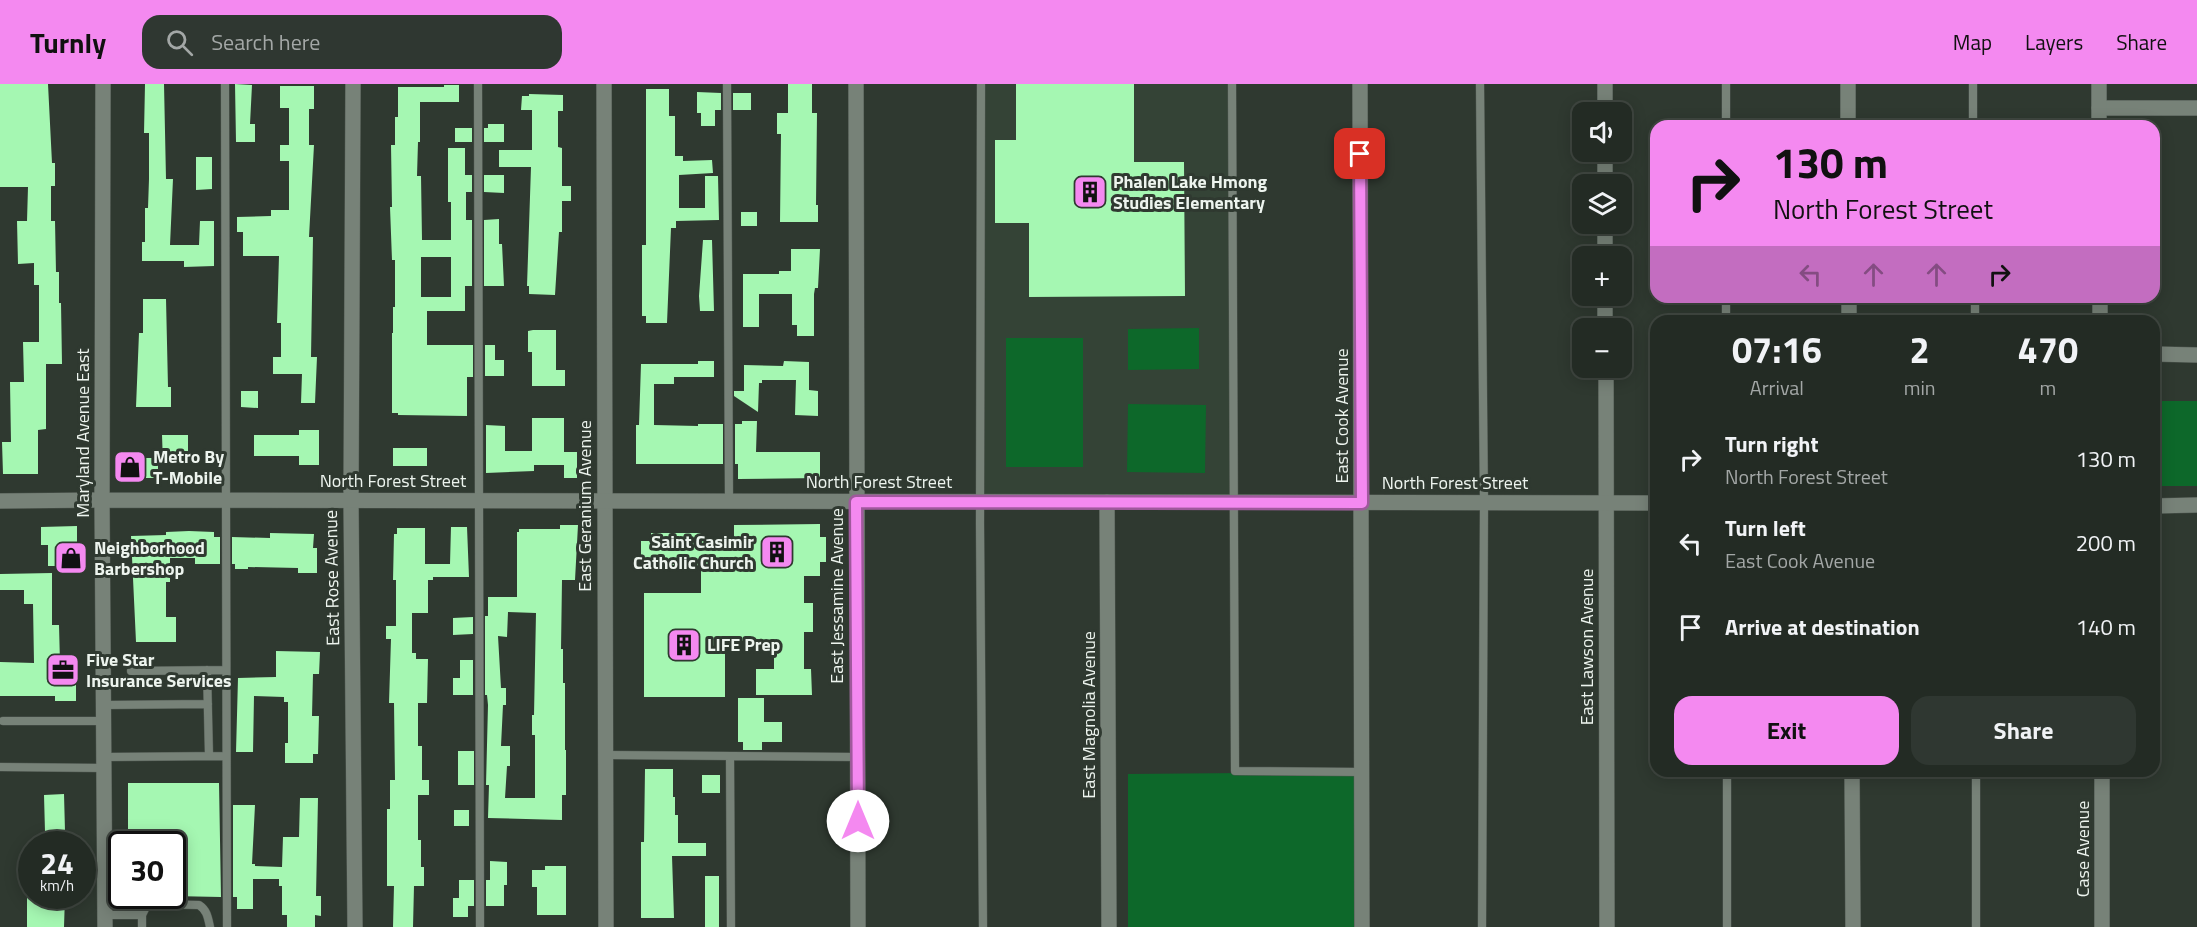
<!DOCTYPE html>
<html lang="en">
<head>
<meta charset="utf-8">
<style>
	:root { --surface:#232b24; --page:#2f3731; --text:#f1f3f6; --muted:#a3a7a6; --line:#404741; --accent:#f489f0 }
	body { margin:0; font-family:"Titillium Web",sans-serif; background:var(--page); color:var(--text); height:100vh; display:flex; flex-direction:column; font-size:22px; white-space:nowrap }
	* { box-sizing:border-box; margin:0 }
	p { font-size:20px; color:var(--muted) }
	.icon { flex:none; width:33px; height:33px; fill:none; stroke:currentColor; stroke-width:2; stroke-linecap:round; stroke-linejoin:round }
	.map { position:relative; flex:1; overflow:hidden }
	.panel { position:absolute; left:1650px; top:231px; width:510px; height:462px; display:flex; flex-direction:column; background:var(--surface); border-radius:18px; box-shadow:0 3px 15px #0003,0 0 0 2px var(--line) }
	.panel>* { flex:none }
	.guide { position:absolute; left:1650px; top:36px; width:510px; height:183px; border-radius:18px; box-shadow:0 3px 15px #0003,0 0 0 2px var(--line); background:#f489f0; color:#111; overflow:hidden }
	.tools { position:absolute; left:1572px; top:18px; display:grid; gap:12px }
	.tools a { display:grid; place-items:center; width:60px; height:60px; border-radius:12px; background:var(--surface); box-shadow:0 3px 15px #0003,0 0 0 2px var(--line); font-size:30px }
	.speed { position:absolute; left:18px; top:747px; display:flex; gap:12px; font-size:30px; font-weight:700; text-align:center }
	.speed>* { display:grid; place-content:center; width:78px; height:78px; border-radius:50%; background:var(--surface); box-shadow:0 3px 15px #0003,0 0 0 2px var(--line); line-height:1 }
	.speed small { font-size:15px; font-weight:400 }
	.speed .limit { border:3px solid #111; border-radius:9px; background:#fff; color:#111 }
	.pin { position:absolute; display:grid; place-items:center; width:51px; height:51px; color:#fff; margin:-26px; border-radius:12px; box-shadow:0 3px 9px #0006 }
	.me { position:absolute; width:66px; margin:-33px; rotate:0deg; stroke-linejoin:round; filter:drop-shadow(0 0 4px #0008) }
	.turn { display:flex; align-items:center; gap:21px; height:126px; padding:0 24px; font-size:27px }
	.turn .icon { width:78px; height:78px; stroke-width:2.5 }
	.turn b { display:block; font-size:42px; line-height:51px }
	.lanes { display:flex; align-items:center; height:57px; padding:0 24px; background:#0003; justify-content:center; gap:30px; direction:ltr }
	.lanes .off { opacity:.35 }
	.eta { display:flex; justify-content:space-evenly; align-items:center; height:102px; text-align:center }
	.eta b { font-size:36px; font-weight:700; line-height:42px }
	.button { display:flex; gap:12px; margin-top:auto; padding:12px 24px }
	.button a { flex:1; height:69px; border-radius:18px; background:var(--accent); color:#111; font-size:24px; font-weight:700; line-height:69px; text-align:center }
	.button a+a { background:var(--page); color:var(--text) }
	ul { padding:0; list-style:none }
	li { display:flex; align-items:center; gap:18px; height:84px; padding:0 24px }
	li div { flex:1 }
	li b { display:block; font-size:22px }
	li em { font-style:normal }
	header { display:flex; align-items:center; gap:36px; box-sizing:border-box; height:84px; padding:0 30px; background:var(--accent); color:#111 }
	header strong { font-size:28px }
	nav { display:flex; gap:33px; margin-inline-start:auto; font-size:21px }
	.search { width:420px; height:54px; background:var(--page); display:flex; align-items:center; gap:15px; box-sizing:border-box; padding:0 21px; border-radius:18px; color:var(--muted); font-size:22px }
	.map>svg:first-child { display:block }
	.built { fill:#344336 }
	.green { fill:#0d682a }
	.building { fill:#a5f7b2; fill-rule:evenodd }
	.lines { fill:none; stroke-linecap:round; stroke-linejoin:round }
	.lane-casing { stroke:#4f5750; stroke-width:9 }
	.street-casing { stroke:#4f5750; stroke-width:16 }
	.secondary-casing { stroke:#4f5750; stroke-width:16 }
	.lane { stroke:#778278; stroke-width:8 }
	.street { stroke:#778278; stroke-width:15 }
	.secondary { stroke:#778278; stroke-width:15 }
	.route-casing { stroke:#9f599c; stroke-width:15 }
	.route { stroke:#f489f0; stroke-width:10 }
	.labels { text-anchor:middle; stroke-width:6; stroke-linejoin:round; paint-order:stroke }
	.poi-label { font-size:18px; font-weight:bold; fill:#edf4ee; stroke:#2f3930; text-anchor:start }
	.street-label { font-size:18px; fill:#edf4ee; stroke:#2f3930 }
</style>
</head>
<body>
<header>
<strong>Turnly</strong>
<div class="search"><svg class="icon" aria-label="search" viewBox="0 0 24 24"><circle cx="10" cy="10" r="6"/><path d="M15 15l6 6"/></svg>Search here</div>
<nav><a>Map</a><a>Layers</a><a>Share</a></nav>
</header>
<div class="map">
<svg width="2197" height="843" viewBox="0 0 2197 843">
	<rect width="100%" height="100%" fill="#2f3930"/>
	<path class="built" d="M984,0H1230L1235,419L980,418Z"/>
	<path class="green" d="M1199,244V285L1128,286V245Z
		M1006,254H1083V383H1006Z
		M2154,317H2197V402H2162V385L2154,384Z
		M1128,320L1206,321L1205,389L1127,388Z
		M1361,688L1362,843H1128V690Z"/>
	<path class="building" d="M0,0H48L52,79H55V102H51V137H55L56,188H59V219H61L62,280H46V345L38,346V390H3L2,358H11L10,298H24L23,258H39V201H34V179L18,180L17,137H27L28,103H0Z
		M145,0H164L166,95H173L170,161H199L200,137H214V182L184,183V177H142V158H145V124H148L149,95V49H144Z
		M235,0L252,1L250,40H255V58H236Z
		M788,0H812V29H817L816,121H818V138H780L781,50H777V29H788Z
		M1016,0H1134V78H1184L1185,212L1029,213V139H995V56H1016Z
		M444,1H459V18H420V58H418L417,92H421L422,156H451V118H448V64H465V91H472V108H466V136H472V202H465V227H427V261H473V293H467V332L398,331V329H392V249H393V223H395V176H392L390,123H392L391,61H395V33H398V3H444ZM421,173H451V213H421Z
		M280,2H314V25H309V61H314L309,153H313L311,273H317L315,319H301L302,290H273V273H281V239H277L279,172H243V148H237V133L271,132V126H289V77H280V61H289V24H280Z
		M646,5H669V32H675V72H683V77L712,76L713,89L679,91V124H705V92H718L719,136L676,137V144H671L667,239H646V232H642V161H646Z
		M697,8L721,9V26H715V42H701V29H697Z
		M733,9H751V26H733Z
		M529,10L563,11V27H558V63L562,64V102H571V117H562V148H559L555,211L529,210V202H527L531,83H499V66H532V26H521L522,12H529Z
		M488,40H504V58H484V44H488Z
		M455,44H472V58H455Z
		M196,73H212V105L196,106Z
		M484,91H504V109L484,108Z
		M741,128H757V142H741Z
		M499,135V160H502L504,202H484V136Z
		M703,156H712L714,227H700L699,212Z
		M791,165H820L818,204H815L814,210V252H797V241H792V210H759V243H743V190H779V187H791Z
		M143,215H166L168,303H171V323H136L139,249H143Z
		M533,246H556V286H565V302H532V268H528V247Z
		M485,261H495V276H504V292H485Z
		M698,277H714V293H674V300H654V341L698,342V340H723V380H636V341H639L641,280H698Z
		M784,277L809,278V306L818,307V332L795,331L796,296H762V299H759L758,328L734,312V307H744V281L783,282Z
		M241,307H258V324L241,323Z
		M532,334H564V368H577V394H564V381H534V387L486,389V341L505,342V367H532Z
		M742,337H757L756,368H820V394L738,395V380H735V340H742Z
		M299,346H319V381H299V372H254V351H299Z
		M162,351H188V380H163Z
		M393,364H427V382H393Z
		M126,374H158V394H126Z
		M820,440V453H826V478H820V492H804V519H813V548H804V585H811L812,611H756V585H774V556L725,557V613H644V509H701V482H651V476H641V457H651V449H701V457H734V441Z
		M560,441H578L575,496H562L561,565H563V599H565V666H566V711H562V736L488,734L489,701H486L488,621L487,611H485V532H488V513H517V448H519V445H560ZM508,528L536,529L534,631H532V651H535V714H505L507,682H510V662H501L503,621H506V604H501L498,552L507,553Z
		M77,442V461H74V482H48V461H41V443Z
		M451,443H467L469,493H433V496H428V529H412V569H416V575H428L427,619H418V662H422V696H429V711H418V756H421V783H424V802H414L413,843H393L394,802H387V725H390V696H395L394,619H389L391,555H386V542H396V496H393L394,450H397V444H425V480H450Z
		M189,447L214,448V453H220V480H195V474H170V498H166V533H176V558H136L131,452L166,451V448Z
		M270,449L314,450L313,464H317V489H298V484L248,483V485H235V480H232V453L270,454Z
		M52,489V541H59L60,579H76V617H55V612H0V578L34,579L33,520H24V506H0V490Z
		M473,533V550L453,551V534Z
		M276,567L320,568L319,590H313L312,632H319L318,670H313V679H285V659H288V618H284V613L254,612L253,668H236L238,594L276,593Z
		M460,576H473V611H453V594H460Z
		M738,614H764V638H782V658H762V666H743V658H738Z
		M458,667H474V701H458Z
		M645,685H673V713H675V731H678V759H706V772H672L674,834H641V758H644Z
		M702,691H720V709H702Z
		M128,699H219L221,813L172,812V760H128Z
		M64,710L65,747L45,748L44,711Z
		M300,714H318L316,812H321V832L315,831V843H287V831H282V802H279V795H253V825H237V813H233V721H255L252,780H255V782L282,783L283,753H299Z
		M454,726H469V742H454Z
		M490,777L507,778V801H504V822H486V796H490Z
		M545,782H566V831H537V803H532V786H545Z
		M705,792H719V843H705Z
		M459,796H474V822H468V833H453V814H459Z
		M27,812H65L64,843H27Z"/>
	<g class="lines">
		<g class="lane-casing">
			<path id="lane" d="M225,0L227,843
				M478,0L480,843
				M727,0L729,417
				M981,0L980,440L983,843
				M1232,0L1235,687L1361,688
				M1480,0L1484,419L1482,843
				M1726,0V42
				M1973,0V42
				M1726,213V237
				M1975,213V237
				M207,586L209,672
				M131,587L226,586
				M105,621L208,620
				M3,637H105
				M606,671L857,673
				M730,672L731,843
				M105,673L226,672
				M0,683L105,684
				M1727,687V843
				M1976,687V843
				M105,831H142V843
				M142,831L146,823L151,820L199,821C207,826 208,834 210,843"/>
		</g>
		<g class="street-casing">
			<path id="street" d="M353,0L351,417L355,843
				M604,0L606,843
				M856,0L858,843
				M1360,0L1362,843
				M1605,0V28
				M1848,0V42
				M2099,24H2197
				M1605,68V100
				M1605,140V172
				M1605,212V244
				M1849,213V237
				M2154,270L2197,271
				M1606,284L1607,843
				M0,417L102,416
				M1107,418L1109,843
				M1852,687L1853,843"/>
		</g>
		<g class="secondary-casing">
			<path id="secondary" d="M103,0L102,416L105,843
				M2099,0V42
				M2100,213V237
				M102,416L1656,419
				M2154,422L2197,421
				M2102,687V843"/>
		</g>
		<use href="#lane" class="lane"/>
		<use href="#street" class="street"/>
		<use href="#secondary" class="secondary"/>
	</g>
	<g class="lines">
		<g class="route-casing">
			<path id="route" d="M858,737L856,418L1362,419L1360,70"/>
		</g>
		<use href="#route" class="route"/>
	</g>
	<defs>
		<g id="building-square" transform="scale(1.725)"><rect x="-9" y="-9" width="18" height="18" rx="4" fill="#f489f0" stroke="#2f3930"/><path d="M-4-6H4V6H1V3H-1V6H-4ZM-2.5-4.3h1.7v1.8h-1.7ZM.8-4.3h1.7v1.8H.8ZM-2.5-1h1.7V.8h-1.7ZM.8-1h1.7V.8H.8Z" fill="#111"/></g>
		<g id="shop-square" transform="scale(1.725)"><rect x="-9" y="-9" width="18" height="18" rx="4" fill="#f489f0" stroke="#2f3930"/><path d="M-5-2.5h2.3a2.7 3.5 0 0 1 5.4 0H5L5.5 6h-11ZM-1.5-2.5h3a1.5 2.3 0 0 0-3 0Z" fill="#111"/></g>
		<g id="office-square" transform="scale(1.725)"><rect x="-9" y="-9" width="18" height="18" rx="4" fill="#f489f0" stroke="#2f3930"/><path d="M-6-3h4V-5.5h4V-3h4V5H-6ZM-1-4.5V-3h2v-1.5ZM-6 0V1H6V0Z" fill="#111"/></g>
	</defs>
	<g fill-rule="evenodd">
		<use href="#building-square" x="1090" y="108"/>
		<use href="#shop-square" x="130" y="383"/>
		<use href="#building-square" x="777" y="468"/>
		<use href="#shop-square" x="71" y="474"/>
		<use href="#building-square" x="684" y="561"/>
		<use href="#office-square" x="63" y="586"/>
	</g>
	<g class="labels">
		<g class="poi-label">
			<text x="1113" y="104">Phalen Lake Hmong<tspan x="1113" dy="21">Studies Elementary</tspan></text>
			<text x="153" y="379">Metro By<tspan x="153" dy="21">T-Mobile</tspan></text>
			<text x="754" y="464" text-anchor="end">Saint Casimir<tspan x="754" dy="21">Catholic Church</tspan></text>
			<text x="94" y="470">Neighborhood<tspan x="94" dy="21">Barbershop</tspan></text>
			<text x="707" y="567">LIFE Prep</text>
			<text x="86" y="582">Five Star<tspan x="86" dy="21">Insurance Services</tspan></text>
		</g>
		<g class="street-label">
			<text transform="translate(1342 332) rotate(-90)" y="6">East Cook Avenue</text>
			<text transform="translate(83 349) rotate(-90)" y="6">Maryland Avenue East</text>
			<text x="393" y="403">North Forest Street</text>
			<text x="879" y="404">North Forest Street</text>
			<text x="1455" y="405">North Forest Street</text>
			<text transform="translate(585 422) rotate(-90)" y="6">East Geranium Avenue</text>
			<text transform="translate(332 494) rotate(-91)" y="6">East Rose Avenue</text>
			<text transform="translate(837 512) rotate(-90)" y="6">East Jessamine Avenue</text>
			<text transform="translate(1587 563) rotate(-90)" y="6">East Lawson Avenue</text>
			<text transform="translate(1089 631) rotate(-90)" y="6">East Magnolia Avenue</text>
			<text transform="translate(2083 765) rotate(-90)" y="6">Case Avenue</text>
		</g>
	</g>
</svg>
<div class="tools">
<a><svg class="icon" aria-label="sound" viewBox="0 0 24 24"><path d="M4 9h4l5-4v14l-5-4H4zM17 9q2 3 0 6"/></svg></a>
<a><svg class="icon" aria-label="layers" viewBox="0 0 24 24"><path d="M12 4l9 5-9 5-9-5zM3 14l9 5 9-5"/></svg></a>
<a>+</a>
<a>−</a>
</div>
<div class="speed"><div>24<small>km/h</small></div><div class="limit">30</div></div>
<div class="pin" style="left:1360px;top:70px;background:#d93025"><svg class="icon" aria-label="arrive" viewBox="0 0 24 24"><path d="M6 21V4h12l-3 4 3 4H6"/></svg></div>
<svg class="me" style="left:858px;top:737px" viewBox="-20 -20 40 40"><circle r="19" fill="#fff"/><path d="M0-13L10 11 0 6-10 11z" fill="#f489f0"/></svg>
<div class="guide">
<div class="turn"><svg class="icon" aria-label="right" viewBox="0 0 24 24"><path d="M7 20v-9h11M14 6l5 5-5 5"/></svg><div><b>130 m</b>North Forest Street</div></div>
<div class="lanes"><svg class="icon off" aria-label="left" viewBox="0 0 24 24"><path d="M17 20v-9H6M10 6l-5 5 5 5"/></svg><svg class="icon off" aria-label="ahead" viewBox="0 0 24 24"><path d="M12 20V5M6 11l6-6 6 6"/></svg><svg class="icon off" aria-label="ahead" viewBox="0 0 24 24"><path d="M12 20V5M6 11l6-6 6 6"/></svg><svg class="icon" aria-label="right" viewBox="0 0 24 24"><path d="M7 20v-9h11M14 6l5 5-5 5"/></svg></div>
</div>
<section class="panel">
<div class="eta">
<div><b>07:16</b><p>Arrival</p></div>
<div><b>2</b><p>min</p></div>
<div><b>470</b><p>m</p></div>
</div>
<ul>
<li><svg class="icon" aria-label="right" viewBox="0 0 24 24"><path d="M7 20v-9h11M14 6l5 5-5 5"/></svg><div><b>Turn right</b><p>North Forest Street</p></div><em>130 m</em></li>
<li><svg class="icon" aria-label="left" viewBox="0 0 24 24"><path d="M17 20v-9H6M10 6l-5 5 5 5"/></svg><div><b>Turn left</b><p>East Cook Avenue</p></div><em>200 m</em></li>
<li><svg class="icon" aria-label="arrive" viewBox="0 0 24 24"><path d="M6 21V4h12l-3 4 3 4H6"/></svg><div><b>Arrive at destination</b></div><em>140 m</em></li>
</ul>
<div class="button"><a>Exit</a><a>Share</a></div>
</section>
</div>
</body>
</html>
